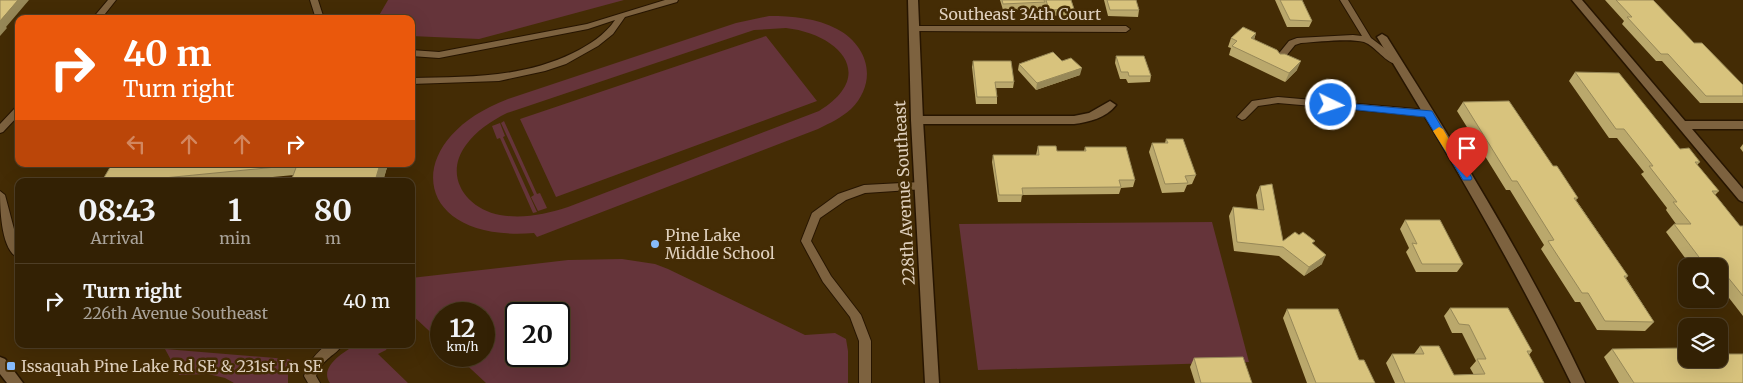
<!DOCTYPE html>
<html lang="en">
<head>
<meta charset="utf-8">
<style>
	:root { --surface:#332104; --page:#3e2e13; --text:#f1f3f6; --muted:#a9a39a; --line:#4e3e26 }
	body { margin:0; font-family:Merriweather,serif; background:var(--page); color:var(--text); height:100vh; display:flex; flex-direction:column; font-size:19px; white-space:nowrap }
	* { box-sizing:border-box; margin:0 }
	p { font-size:16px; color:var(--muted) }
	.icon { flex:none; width:28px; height:28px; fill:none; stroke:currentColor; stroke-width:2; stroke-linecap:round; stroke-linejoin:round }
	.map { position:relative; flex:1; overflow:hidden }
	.sheet { position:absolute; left:15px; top:178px; width:400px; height:170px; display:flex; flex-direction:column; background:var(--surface); border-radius:10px; box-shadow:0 5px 20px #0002,0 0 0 1px var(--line) }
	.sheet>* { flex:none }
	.guide { position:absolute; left:15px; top:15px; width:400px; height:152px; border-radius:10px; box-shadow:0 5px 20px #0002,0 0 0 1px var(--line); background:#ea580c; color:#fff; overflow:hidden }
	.controls { position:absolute; left:1678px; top:258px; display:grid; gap:10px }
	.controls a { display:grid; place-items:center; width:50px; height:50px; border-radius:10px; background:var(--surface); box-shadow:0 5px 20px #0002,0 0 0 1px var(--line); font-size:25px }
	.speed { position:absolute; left:430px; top:302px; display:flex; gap:10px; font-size:25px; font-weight:700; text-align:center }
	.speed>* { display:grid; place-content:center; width:65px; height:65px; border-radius:50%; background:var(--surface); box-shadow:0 5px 20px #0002,0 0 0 1px var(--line); line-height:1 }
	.speed small { font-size:12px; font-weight:400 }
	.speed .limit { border:2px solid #111; border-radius:8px; background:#fff; color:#111 }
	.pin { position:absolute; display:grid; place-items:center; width:42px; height:42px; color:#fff; margin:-51px -21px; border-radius:50% 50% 50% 0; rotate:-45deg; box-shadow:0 0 5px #0007 }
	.pin .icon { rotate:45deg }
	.me { position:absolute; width:55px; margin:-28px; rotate:94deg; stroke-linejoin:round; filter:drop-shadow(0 0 4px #0008) }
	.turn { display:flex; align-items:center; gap:18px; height:105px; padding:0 25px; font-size:22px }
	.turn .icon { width:65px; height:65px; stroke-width:2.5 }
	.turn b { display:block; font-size:35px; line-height:42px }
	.lanes { display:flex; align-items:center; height:48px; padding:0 25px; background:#0003; justify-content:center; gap:25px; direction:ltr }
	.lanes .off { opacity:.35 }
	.eta { display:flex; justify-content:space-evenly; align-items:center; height:85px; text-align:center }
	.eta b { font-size:30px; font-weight:700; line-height:35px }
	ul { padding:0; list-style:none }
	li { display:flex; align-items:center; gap:15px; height:75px; padding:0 25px; border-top:1px solid var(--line) }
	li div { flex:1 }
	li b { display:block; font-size:19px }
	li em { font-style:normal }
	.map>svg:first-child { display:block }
	.green { fill:#65343a; fill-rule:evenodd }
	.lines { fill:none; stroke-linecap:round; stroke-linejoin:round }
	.lane-casing { stroke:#271500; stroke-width:2 }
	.street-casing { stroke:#271500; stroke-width:3 }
	.secondary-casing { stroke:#271500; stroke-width:3 }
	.lane { fill:#7d623f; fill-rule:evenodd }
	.street { fill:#7d623f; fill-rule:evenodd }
	.secondary { fill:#7d623f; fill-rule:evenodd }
	.wall { fill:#baa86c }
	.shaded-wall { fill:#978858 }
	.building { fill:#d8c37d; stroke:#978858 }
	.route { fill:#1a73e8; stroke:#114b97 }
	.slow { fill:#f59e0b }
	.poi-dot { fill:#86bbfb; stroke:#442c05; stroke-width:2 }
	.labels { text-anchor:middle; stroke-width:5; stroke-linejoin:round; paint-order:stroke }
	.street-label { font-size:16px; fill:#dfd0bd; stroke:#442c05 }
	.poi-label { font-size:16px; fill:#dfd0bd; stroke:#442c05; text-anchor:start }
</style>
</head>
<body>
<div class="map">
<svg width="1743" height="383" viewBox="0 0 1743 383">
	<rect width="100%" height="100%" fill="#442c05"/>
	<path class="green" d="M388,0H624L479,39L411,36V19H377Z
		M769,16C793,16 816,18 837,29C869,46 878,82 851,109C841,118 830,123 818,129L537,237L534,233C410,243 399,140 508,99L736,23ZM786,28C839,34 878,75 819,111L568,207C546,214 524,219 500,215C466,209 443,176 466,145C476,131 491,121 507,113L754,30Z
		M766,36L817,101L556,197L520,119Z
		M504,121L537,194L540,193L547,208L538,211L531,197L534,195L501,123Z
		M500,123L505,136L503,137L537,212L533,213L500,138L497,139L492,126Z
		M1212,222L1249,362L978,370L959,224Z
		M622,259L655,264L668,269L805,335L835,333L846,339L848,351V383H486L457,356H484V314H441V342L411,314V278L568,260ZM516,314H559V356H516Z
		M358,344H384L388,346L386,350L378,354L408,383H330C318,367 346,350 358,344Z
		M165,349L288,359L293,361L288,370V383H234L225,378L208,374L179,375Z"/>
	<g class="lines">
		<g class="lane-casing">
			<path id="lane" d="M108,0H116L101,19H92Z
				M310,0H318L324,19H316Z
				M665,0H678L677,2L625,17L613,34L598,46L566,64L545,71L499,81L411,84V78C467,77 522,78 573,53C589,45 605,35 615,20L588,29L439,58L411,56V50L439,52L587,24Z
				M1340,0H1348L1371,38L1400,60L1401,62L1400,64C1387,66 1376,46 1364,42C1349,38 1318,42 1301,43L1295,45L1282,61H1276L1275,59L1276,57L1289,41L1297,38L1353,35L1362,36Z
				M914,26H1126L1130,29L1126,32L911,31V27Z
				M1278,97L1428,110L1433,113L1428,116L1278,103L1258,106L1245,119L1242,120L1237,117L1252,101Z
				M19,106V115L3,132L0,133V124L16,107Z
				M921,182L926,186L925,189L865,193L846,200L820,218L811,241L831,276L861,315L871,341V383H859V341L850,317L823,282L801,241L812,213L838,194L864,185Z
				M0,191L5,195L19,248V258C1,252 0,208 0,191Z
				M328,344H343C336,356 323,357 316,376L320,383H308L304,376C309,362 316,352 328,344Z"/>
		</g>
		<g class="street-casing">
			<path id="street" d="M1572,0H1582L1685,121H1743V129H1692L1743,189V202L1739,200Z
				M1382,34L1387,37C1458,150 1528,263 1585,383H1571C1513,264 1446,150 1377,37Z
				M1110,101L1116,105C1106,118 1089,122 1074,124H917L911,120L917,116H1074L1089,113Z"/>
		</g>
		<g class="secondary-casing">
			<path id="secondary" d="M908,0H918L923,120L939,383H925L911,120Z
				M0,357L5,359L23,383H7L0,374Z"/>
		</g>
		<use href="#lane" class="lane"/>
		<use href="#street" class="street"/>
		<use href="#secondary" class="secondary"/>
	</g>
	<path class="wall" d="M1000,0H1071L1074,9L1073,15L1048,16L1045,4L1044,9L1003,10Z
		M1104,0H1136L1139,10L1138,17L1108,16Z
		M1275,0H1302L1312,21L1309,27H1287Z
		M1605,0H1653L1694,43L1743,85V103H1700L1662,61H1656L1622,24L1624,21Z
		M1256,33L1254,40L1280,54L1297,70L1285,82L1229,55L1231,48L1228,47L1231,38Z
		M1116,56L1151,76L1150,82L1128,83L1126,79H1120L1115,63Z
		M973,61L1014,82L1013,88H996L997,97V104H976L972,67Z
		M1062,61L1080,75L1036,90L1018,70L1019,64Z
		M1575,72L1680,149L1700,162L1697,165L1719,191L1715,195L1740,226H1743V316L1719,285V266H1691L1666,232L1674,224H1676L1666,210L1667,208L1641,174L1644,172L1617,138H1609L1569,81Z
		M1463,102L1553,166L1578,198L1576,200L1628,276L1626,278L1654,322L1645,331L1597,330L1580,302H1575L1541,249L1544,245L1510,190H1506L1457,111Z
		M1166,139L1196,175L1192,184L1187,185L1184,192L1162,193L1149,152L1152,143H1165Z
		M1743,144V152L1740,148Z
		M1038,146L1057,151H1084L1085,147L1135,180L1133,187L1121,188L1119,194L1022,195L1021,202H998L992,162L993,155H1036Z
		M112,164H388L383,181L294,175L230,181H102Z
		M1260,186L1283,241L1313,244L1322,264L1304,276L1279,256L1234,251L1229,216L1233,207L1258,210L1256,195Z
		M1405,220L1463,264L1457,272H1416L1406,252L1409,248L1400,229Z
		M1450,308L1532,351L1529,355L1544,383H1395L1386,363L1392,354H1414L1420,346L1454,375H1474L1470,368L1476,361L1462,333H1452L1444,316Z
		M1287,309L1359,360L1375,383H1307L1283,318Z
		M1612,349L1729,354L1743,383H1619L1604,357Z
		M1194,358L1252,383H1195L1190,367Z"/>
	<path class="shaded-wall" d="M18,0H29L6,27L7,28L0,36V21Z
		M1256,33L1253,42L1251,38Z
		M1301,61L1297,70L1285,82L1289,73Z
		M1082,68L1080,75L1036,90L1037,83Z
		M380,164H388L383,181H375Z
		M1326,255L1322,264L1304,276L1309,267Z"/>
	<path class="building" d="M0,0H18L0,21Z
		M1002,0H1044L1045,2L1003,4Z
		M1046,0H1071L1074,9L1049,10Z
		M1107,0H1136L1139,10H1110Z
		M1280,0H1302L1312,21L1290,20Z
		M1616,0H1653L1694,43H1702L1743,85V96H1706L1668,54H1661L1627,17H1632Z
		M1243,27L1256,33L1251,38L1277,50L1280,54H1285L1301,61L1289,73L1232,46L1237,41L1231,38Z
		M1053,52L1062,61L1071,58L1082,68L1037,83L1019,64Z
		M1116,56H1144L1151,76H1129L1128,72H1121Z
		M973,61H1011L1014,82H995L997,97H977Z
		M1575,72L1619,73L1680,149L1689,148L1700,162H1695L1719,191H1712L1740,226H1743V296L1718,265H1705L1674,224H1691L1673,202H1677L1649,166H1653L1624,129H1616Z
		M1509,101L1553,166H1557L1578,198H1574L1628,276H1624L1654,322L1605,321L1588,293H1582L1548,241L1554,240L1517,181H1512L1463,102Z
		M1166,139H1183L1196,175L1185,176L1188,183L1165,184L1152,143H1168Z
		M1038,146H1056L1057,151H1086L1085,147H1126L1135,180H1119L1121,187L1022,188L1023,195H999L993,155H1039Z
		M112,164H380L375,181H291L297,165L133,181H102Z
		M1272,184L1283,241L1295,232L1299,235L1303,232L1315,241L1312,243L1326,255L1309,267L1283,247L1237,242L1233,207L1264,210L1260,186Z
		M1405,220H1440L1463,264H1422L1412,243L1417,244Z
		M1450,308H1508L1532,351H1527L1544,383H1405L1392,354H1424L1420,346H1439L1454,375L1485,374L1477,359H1486L1469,325L1459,324Z
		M1287,309H1338L1359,360H1364L1375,383H1316Z
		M1686,348V359H1719V348H1725L1729,354H1743V383H1634L1612,349Z
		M1243,357L1252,383H1201L1194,358Z"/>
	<path class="route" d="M1331,102L1432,111L1472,178L1471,180H1463L1425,117L1328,107L1326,105Z"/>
	<path class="slow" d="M1439,127L1443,129L1460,158V163H1453L1433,131Z"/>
	<g class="poi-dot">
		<circle cx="655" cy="244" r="5"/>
		<rect x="6" y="361" width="10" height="10" rx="2.5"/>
	</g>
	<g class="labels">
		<g class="street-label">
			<text x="1020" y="20">Southeast 34th Court</text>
			<text transform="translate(904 193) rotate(-93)" y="6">228th Avenue Southeast</text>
		</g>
		<g class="poi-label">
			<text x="665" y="241">Pine Lake<tspan x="665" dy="18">Middle School</tspan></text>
			<text x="21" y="372">Issaquah Pine Lake Rd SE &amp; 231st Ln SE</text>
		</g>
	</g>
</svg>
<div class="controls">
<a><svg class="icon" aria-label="search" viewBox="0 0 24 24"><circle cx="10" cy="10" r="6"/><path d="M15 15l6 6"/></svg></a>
<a><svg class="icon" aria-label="layers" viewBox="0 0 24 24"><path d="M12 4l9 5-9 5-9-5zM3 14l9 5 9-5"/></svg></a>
</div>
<div class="speed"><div>12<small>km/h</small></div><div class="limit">20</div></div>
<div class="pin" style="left:1467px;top:178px;background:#d93025"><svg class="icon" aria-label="arrive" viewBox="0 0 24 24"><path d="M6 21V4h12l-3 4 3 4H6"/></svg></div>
<svg class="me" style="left:1331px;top:105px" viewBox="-20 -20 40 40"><circle r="17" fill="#1a73e8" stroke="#fff" stroke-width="3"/><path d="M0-11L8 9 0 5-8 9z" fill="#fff"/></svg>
<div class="guide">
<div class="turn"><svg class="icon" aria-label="right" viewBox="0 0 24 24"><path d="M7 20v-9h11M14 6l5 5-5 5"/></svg><div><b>40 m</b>Turn right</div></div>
<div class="lanes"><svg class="icon off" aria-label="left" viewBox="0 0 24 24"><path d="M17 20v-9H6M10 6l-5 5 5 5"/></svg><svg class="icon off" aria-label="ahead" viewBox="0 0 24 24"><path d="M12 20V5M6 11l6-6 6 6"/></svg><svg class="icon off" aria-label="ahead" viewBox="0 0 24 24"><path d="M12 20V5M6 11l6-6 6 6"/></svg><svg class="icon" aria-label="right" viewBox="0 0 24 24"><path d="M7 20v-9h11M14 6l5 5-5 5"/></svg></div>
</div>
<section class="sheet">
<div class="eta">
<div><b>08:43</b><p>Arrival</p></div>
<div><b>1</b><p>min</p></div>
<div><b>80</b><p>m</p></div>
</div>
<ul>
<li><svg class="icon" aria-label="right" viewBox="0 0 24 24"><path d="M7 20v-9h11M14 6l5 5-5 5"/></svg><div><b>Turn right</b><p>226th Avenue Southeast</p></div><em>40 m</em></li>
</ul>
</section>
</div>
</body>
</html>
